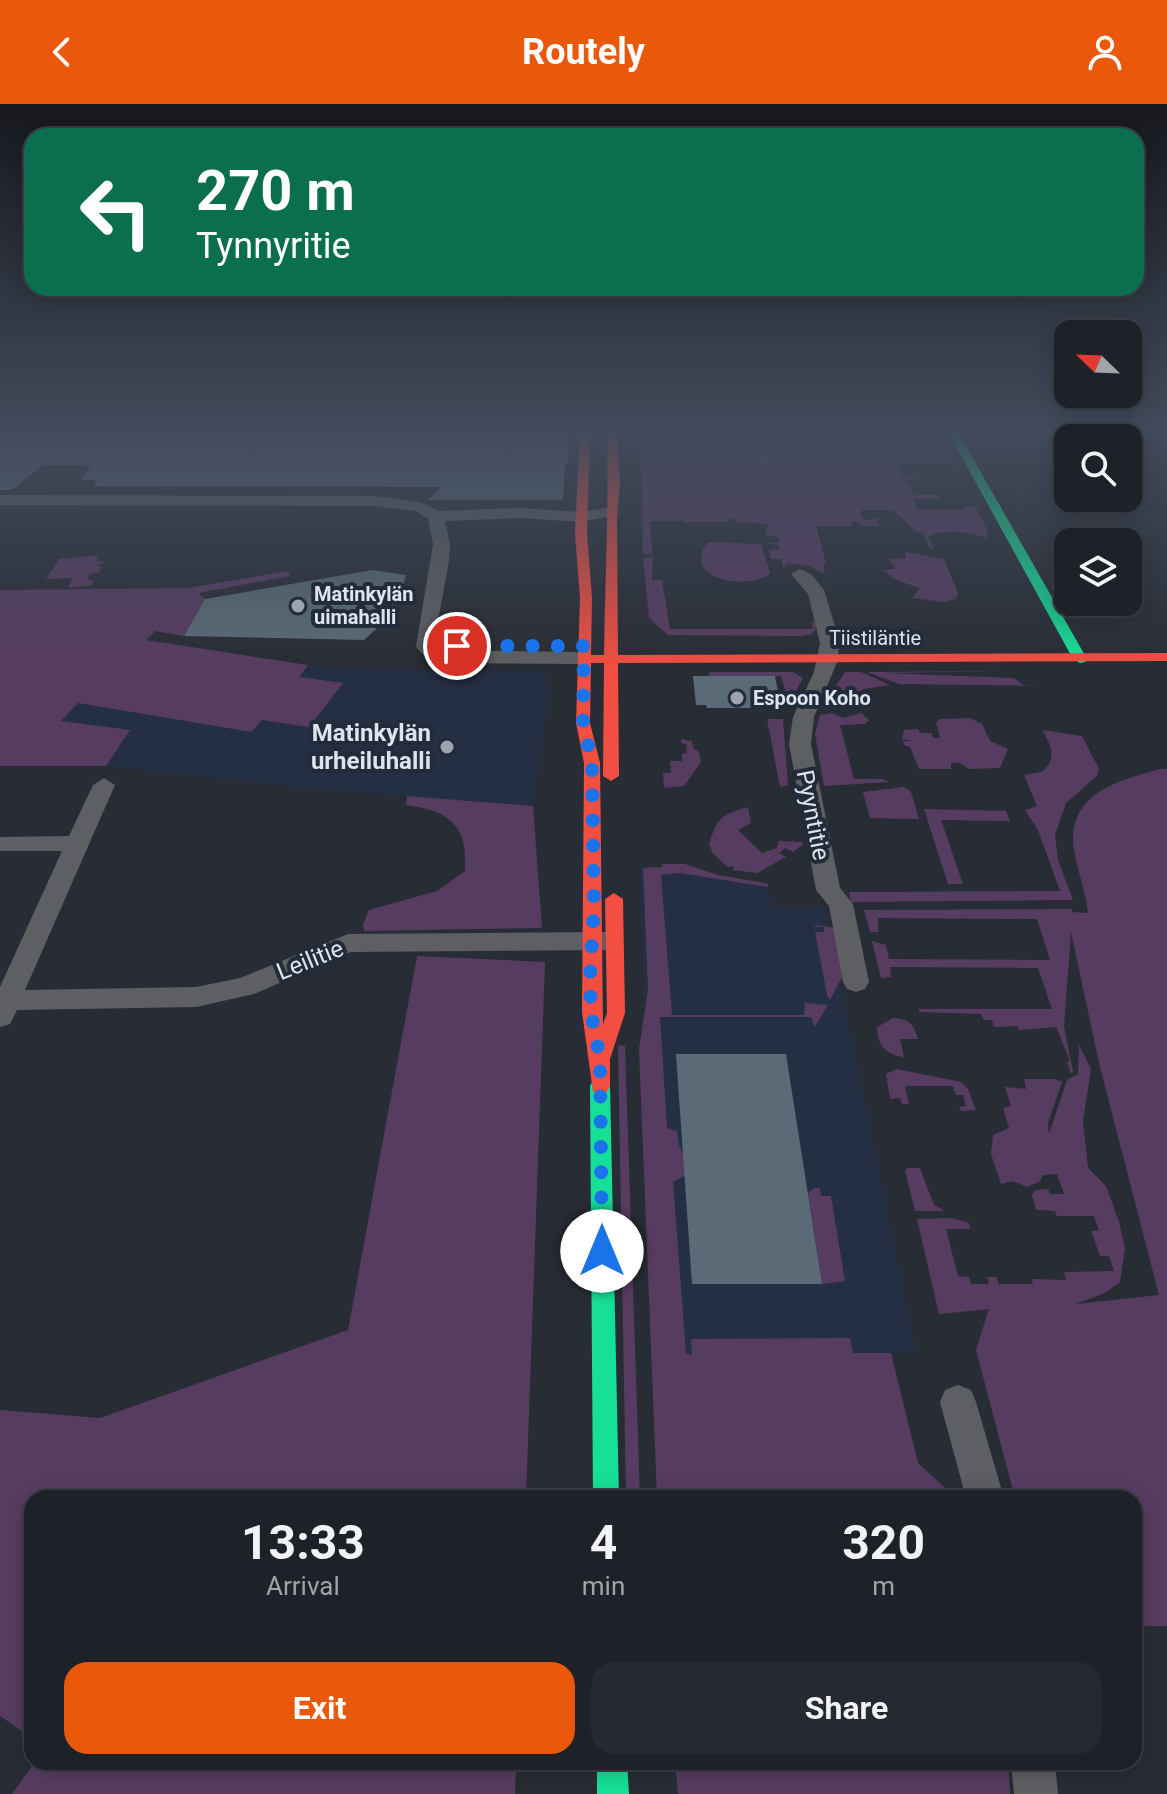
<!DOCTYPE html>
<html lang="en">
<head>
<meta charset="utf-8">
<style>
	:root { --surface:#1e2127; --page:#26292f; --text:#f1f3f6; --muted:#a1a3a7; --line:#3c3e44; --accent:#ea580c }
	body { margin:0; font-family:Roboto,sans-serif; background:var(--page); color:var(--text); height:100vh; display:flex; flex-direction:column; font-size:30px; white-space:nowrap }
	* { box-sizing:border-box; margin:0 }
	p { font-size:26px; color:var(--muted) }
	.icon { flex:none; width:44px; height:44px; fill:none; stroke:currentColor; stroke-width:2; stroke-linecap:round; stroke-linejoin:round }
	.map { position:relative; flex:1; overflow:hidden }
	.sheet { position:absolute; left:24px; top:1386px; width:1118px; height:280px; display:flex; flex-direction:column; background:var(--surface); border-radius:24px; box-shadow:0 4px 20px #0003,0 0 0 2px var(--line) }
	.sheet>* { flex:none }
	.guide { position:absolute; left:24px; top:24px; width:1120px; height:168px; border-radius:24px; box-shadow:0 4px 20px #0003,0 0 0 2px var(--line); background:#0b6e4f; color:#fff; overflow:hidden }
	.needle { width:52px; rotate:293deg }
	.fabs { position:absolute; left:1054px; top:216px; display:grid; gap:16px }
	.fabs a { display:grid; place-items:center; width:88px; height:88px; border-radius:16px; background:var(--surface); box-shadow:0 4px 20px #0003,0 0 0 2px var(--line); font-size:40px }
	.pin { position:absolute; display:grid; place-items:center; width:68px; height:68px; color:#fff; margin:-34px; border:4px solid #fff; border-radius:50%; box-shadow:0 2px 8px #0007 }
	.me { position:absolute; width:88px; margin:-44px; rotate:0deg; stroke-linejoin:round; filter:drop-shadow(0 0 6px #0008) }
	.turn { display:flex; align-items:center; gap:28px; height:168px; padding:0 40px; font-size:36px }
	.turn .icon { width:104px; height:104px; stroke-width:2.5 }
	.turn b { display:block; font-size:56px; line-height:68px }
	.eta { display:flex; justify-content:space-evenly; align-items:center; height:136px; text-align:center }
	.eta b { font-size:48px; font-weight:700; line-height:56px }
	.primary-button { display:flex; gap:16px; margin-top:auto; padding:16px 40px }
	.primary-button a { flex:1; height:92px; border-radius:24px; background:var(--accent); color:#fff; font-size:32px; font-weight:700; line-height:92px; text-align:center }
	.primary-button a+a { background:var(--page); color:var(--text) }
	header { display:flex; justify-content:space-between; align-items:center; height:104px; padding:0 40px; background:var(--accent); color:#fff; font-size:36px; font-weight:700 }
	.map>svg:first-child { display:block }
	.built { fill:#252f43 }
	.green { fill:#573c61 }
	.building { fill:#5a6b77 }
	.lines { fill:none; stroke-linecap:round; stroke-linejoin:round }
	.street { fill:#5e5f62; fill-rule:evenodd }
	.fast { fill:#16e098; fill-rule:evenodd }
	.jam { fill:#f24e42; fill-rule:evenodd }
	.route { stroke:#1a73e8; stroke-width:14; stroke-dasharray:0 25.2 }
	.poi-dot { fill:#9ea4ad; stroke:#222b3a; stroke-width:3 }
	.labels { text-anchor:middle; stroke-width:8; stroke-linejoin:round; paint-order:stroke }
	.far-poi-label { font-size:20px; font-weight:bold; fill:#dee4ee; stroke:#222b3a; text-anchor:start }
	.far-street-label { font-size:20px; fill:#dee4ee; stroke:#222b3a }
	.poi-label { font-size:24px; font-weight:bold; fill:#dee4ee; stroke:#222b3a; text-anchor:end }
	.street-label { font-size:24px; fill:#dee4ee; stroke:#222b3a }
</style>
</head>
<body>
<header><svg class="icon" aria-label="back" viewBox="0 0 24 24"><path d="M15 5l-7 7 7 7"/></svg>Routely<svg class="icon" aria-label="person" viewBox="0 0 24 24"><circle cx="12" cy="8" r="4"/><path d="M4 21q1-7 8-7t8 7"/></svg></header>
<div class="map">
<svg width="1167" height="1690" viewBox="0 0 1167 1690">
	<rect width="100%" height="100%" fill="#282c34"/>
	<path class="built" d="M141,536L337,565L546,567L548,602L533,702L303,684L106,662L129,627L60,617Z
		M640,760L769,783L772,803H825L917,1249L654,1252Z"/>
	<path class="green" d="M941,339L954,361H897L902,372L927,374L904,376L915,391H938L940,395H913L917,406H966L965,403H976L988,428L987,434C969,429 945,423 928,433L934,445L930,444L922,428H916L893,406H861V412L865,416L876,414L879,422H862L856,417H851L852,422H816L826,460H823L825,470L809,462L786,459L784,464L781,455H771L769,446L780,445L778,441L767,439L779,438L777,432L765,431L768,420L735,418L733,414H729L728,418H683L681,415L678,417H650L652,450L643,449L641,350L873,347Z
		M711,438L761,440L770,469C750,488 680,475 707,439Z
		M905,448L944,455L958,489L956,495L943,498L912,494L920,484L896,476L883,466L896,465L889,455L906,454Z
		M92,452H98L96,457H106L98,462L102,463L99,469L89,470L88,476H95L91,481L68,484L73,474L46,475L59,455Z
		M653,453L652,476H662L670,525H813L812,518L816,519V524L812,530L803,532L668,531L649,514L643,454Z
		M288,467L290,472L198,489L205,495L184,532L155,527L146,536L308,561L299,573L343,579L309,623L262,616L251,628L78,599L61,617L130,626L106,662H0V486L187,484Z
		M1017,567L884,569L1014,574L1025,582H1053H1052L899,580L867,568Z
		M710,568H793L803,574L789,600L781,572H708Z
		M845,568H861L890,581L864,585L850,593L835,582L848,594L830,602L823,601Z
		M832,609L843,614L861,609L869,616L865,620L840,621L854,675H882L889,678L824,682L815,630L820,611Z
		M970,614L982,620L990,637L1008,645L1000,664L969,665L958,658L951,659V665H919L910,643L904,641L903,637H914L902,635L904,626L918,625L920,629H932L933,634H940L936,619L940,615Z
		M767,615H783L788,681L780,683Z
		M1042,626L1082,632L1099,665L1097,672L1066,699L1055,731L1058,756L1073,796L851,798L849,788L1060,787L1038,726L1025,706L1037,702L1024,671L1042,668C1058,653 1051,641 1042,626Z
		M681,635L692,637L693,644L699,648L701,658L684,682L664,684L663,669H671L670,657H682V650L687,649L686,640L681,639Z
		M1160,665H1167V1522H1134V1394H1015L976,1246L989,1205L939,1210L917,1115L952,1114L969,1119L970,1125H946L958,1172L969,1173L971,1180H989L987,1173H996L999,1180H1033L1032,1175L1066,1176L1064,1168L1114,1167L1109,1152H1100L1091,1127L1099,1126L1094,1112H1057L1055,1107L1036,1106L1032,1091L1035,1086L1048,1085L1050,1090H1064L1057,1070L1043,1071L1039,1078L1027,1083L1013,1077L1001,1080L991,1050L993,1031L1009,1024L1003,1004L1011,1002L1005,983L1026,985L1024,975H1054L1062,978L1048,1019L1049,1030L1067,976L1078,970L1079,941L1091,965L1083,1017L1088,1064L1106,1082L1119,1118L1125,1144L1120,1178L1105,1189L1076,1200L1159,1191L1099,959L1071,828L1064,923L1073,967L1071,970L1067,958L1070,957L1056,923L1019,926L1017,922L994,923L992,916H984L981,910L919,908V905H1052L1038,864L890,863L891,873L881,874L872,837L886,841L889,855L1050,856L1037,815L878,814V828H870L864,806L1072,805V808L1088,809C1086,785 1073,756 1073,734C1075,686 1122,676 1160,665Z
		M904,683L911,688L919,715L870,714L863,688Z
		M407,692L533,702L542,824L364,827L363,820L369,806L437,787L465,767C468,721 450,707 406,701Z
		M748,703L751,719L738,726L762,749L777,744L779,737L802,738L803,740L793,748L785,744L779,749L786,753L757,769L732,766L734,762L728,763L713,750L709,740C717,715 720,711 748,703Z
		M924,705L1006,707L1010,717L941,716L963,780H948Z
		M662,760H685L718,771L769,780L767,783L680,769L661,771L672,911H804L805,899L828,901L815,923L811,913H660L667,1024L677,1027L679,1041L693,1072H684L673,1078L686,1249L692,1251L691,1235L850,1234L853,1249H891L918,1359L956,1394H657L639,945L648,886L643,764L662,763Z
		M816,821L836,824L845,867L830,896L827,891L815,828H824V823H814Z
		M417,852L545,858L526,1394H32V1634L0,1612V1306L100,1314L348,1226Z
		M893,914C909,915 914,920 918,935H900L904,953C886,951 877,941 877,923Z
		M618,941L625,942L640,1394H626Z
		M897,965L961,978L968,985L976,1006L961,1007L959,1003L966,1002L963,991H956L953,982H905L909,1000H902L900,994L890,995L886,970Z
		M908,1064H920L934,1101L945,1107H915L905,1066Z
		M814,1084H820L821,1092H831L845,1177L822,1180L808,1090Z
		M35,1658H516L515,1690H12Z
		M675,1658H1008L1010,1690H678Z"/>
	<path class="building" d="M0,328H569L568,360H565L563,396H428L441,383L94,382L97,376H80L91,361H43L12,386H0Z
		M372,466L406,471L394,509L364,536L184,532L205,495Z
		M693,572H775L781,604H707L706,601H696Z
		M676,950H786L822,1180H692Z"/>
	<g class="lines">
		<path class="street" d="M1108,328H1122L1126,334H1112Z
			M0,391L375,392L420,398L438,407L520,404L581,408L611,403L619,408L617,411L581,418L520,414L445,417L450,440L449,457L436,528V542L440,546L583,548L593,554L583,560L444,559L426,554L416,543L433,440L428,415L416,407L375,402L0,401Z
			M800,465L811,470L824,486L839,535L838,556L814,613L811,640L840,784L853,800L869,878L865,885L856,888L847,885L843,878L829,802L816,786L789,640L793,613L814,568L820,539L808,490L791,470Z
			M104,674L115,681L25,886L196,883L240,874L348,830L609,828L618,831L622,837L618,843L609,846L351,848L254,890L196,903L17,906L10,920L0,923V883L62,747H0V733L69,732L93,681Z
			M958,1281L971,1286L976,1298L1004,1394H966L940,1298L945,1286Z
			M1011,1658H1055L1058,1690H1014Z"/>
		<path class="fast" d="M948,328H958L1087,555L1085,558L1080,559L1073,555Z
			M600,974L607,976L610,982L619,1394H593L590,982L593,976Z
			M597,1658H627L629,1690H597Z"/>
		<path class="jam" d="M580,328H590L587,429L592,494L591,551H604C605,476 609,402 607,328H617L620,381L617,408L618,551L1167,549V557L618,559L619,672L611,677L603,672L604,559H591L590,619L600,659L603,920L607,909L605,795L614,789L623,795L625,909L610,955V982L607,988L600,990L593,988L582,908L584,659L576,619L580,494L575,429Z"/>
	</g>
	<linearGradient id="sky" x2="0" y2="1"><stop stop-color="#16181d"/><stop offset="0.58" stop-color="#424b5c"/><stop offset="1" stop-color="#424b5c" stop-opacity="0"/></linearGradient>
	<rect width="1167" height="564" fill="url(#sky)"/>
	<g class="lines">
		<path class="route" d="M457,542H584L583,619L592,659L594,802L590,873L591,908L600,955L602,1147"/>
	</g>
	<g class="poi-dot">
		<circle cx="298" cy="502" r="8"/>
		<circle cx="737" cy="594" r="8"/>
		<circle cx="447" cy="643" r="8"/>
	</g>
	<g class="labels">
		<g class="far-poi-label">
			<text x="314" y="497">Matinkylän<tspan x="314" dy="23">uimahalli</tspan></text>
			<text x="753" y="601">Espoon Koho</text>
		</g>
		<g class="far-street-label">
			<text x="875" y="541">Tiistiläntie</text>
		</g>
		<g class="poi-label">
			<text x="431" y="637">Matinkylän<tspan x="431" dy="28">urheiluhalli</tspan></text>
		</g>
		<g class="street-label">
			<text transform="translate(813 711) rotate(79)" y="8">Pyyntitie</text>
			<text transform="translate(310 856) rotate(-22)" y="8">Leilitie</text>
		</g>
	</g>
</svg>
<div class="fabs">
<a><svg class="needle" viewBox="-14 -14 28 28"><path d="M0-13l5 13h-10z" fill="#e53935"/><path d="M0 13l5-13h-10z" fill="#a1a3a7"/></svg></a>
<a><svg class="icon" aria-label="search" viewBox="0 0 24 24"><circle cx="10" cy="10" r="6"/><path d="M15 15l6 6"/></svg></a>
<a><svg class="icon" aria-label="layers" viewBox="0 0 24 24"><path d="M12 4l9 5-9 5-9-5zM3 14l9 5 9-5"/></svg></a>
</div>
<div class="pin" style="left:457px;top:542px;background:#d93025"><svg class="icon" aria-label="arrive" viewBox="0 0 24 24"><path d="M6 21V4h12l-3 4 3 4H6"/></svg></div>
<svg class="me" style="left:602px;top:1147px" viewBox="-20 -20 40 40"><circle r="19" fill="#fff"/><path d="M0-13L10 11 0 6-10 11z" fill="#1a73e8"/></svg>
<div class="guide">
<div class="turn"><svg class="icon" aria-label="left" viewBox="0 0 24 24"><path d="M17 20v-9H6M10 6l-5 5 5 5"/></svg><div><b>270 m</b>Tynnyritie</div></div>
</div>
<section class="sheet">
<div class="eta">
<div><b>13:33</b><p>Arrival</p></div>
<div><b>4</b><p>min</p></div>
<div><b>320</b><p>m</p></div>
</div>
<div class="primary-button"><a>Exit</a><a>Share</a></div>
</section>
</div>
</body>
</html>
